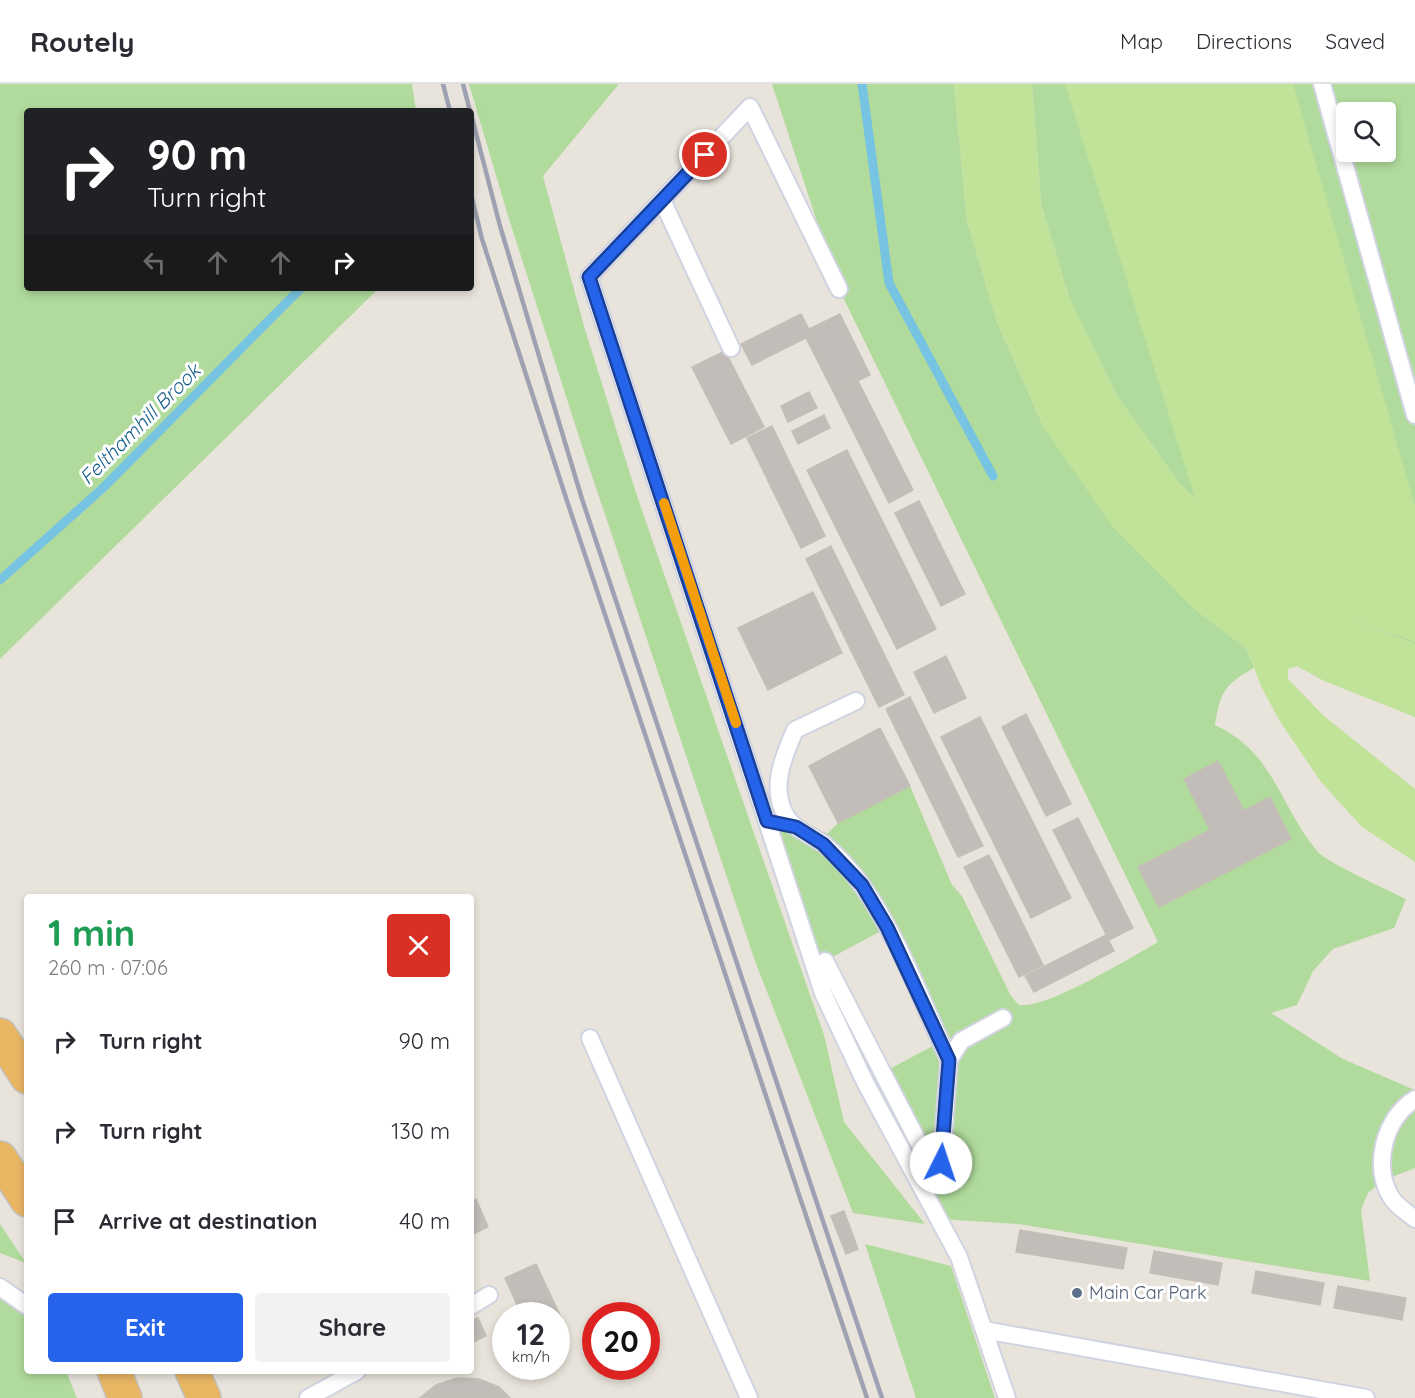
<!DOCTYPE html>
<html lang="en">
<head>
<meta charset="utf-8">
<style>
	:root { --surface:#fff; --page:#f2f2f3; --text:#2b2b33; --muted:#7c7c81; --line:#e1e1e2; --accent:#2563eb }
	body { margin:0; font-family:Quicksand,sans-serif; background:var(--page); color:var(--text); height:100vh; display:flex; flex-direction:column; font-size:22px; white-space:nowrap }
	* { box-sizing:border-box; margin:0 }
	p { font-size:20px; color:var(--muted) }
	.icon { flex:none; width:33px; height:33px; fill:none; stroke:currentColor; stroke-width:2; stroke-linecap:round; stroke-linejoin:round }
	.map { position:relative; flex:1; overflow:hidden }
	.drawer { position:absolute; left:24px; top:810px; width:450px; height:480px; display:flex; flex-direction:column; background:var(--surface); border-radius:6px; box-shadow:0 3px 9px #0003 }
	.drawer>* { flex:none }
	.top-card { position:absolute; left:24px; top:24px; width:450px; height:183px; border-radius:6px; box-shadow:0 3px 9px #0003; background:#202124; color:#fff; overflow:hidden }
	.controls { position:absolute; left:1336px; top:18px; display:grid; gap:12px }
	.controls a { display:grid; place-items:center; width:60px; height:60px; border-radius:6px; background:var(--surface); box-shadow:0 3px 9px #0003; font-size:30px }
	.speed { position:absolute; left:492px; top:1218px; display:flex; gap:12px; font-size:30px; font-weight:700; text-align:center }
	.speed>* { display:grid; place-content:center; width:78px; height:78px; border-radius:50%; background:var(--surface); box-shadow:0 3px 9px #0003; line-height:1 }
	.speed small { font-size:15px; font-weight:400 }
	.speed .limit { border:9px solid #d22; background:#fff; color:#111 }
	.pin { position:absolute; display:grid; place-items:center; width:51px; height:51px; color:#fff; margin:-26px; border:3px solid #fff; border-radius:50%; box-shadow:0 2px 6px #0007 }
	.me { position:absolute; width:66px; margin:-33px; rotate:4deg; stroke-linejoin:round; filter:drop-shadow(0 0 4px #0008) }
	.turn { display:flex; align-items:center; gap:21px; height:126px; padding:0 24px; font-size:27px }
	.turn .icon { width:78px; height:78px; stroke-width:2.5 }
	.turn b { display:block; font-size:42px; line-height:51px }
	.lanes { display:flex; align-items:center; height:57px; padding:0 24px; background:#0003; justify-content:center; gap:30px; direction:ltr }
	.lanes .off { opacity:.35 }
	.round { display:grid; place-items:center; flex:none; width:63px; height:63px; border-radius:6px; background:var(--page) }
	.head { display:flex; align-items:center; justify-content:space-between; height:102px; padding:0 24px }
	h1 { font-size:36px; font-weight:700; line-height:45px; color:#1e9e55 }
	.primary-button { display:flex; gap:12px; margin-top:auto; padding:12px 24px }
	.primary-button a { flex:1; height:69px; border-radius:6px; background:var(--accent); color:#fff; font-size:24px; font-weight:700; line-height:69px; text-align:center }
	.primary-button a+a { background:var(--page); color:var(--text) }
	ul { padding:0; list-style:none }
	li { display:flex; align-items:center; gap:18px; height:90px; padding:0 24px }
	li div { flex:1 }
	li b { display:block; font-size:22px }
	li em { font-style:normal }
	header { display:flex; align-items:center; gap:36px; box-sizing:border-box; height:84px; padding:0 30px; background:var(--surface); border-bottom:2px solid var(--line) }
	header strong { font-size:28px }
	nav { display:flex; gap:33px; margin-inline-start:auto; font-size:21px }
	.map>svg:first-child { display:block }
	.green { fill:#b0db9c; fill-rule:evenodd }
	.pitch { fill:#c1e299 }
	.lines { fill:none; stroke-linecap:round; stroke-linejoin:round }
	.stream { stroke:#77c3e2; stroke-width:9 }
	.building { fill:#c2bdb8; stroke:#c4bfb5; stroke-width:1.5 }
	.service-casing { stroke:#d0d3e0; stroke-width:20 }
	.trunk-casing { stroke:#c3c3c3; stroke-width:36 }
	.service { stroke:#fff; stroke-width:16 }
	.trunk { stroke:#e9b664; stroke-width:33 }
	.rail { stroke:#9ea1b1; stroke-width:4.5 }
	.route-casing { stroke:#184099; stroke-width:15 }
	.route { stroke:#2563eb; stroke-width:10 }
	.slow { stroke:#f59e0b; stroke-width:10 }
	.service-dot { fill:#5c6f8a; stroke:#fff; stroke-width:2 }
	.labels { text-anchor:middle; stroke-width:6; stroke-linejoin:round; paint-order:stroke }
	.service-label { font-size:18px; fill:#4e5e75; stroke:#fff; text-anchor:start }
	.water-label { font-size:20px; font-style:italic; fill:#19618b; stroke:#fff }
</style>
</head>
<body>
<header>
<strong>Routely</strong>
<nav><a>Map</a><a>Directions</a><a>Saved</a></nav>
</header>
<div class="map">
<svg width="1415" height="1314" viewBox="0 0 1415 1314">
	<rect width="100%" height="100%" fill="#e9e4db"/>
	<path class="green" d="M0,0H412L416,27H27V204H379L0,575Z
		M469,0H619L543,92L584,242L636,409L824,951L844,1038L925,1140L853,1129L755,877L582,362L508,132Z
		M772,0H954L967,137L997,238L1044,344L1192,523L1247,565L1254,584C1225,600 1220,608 1215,641C1274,668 1279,721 1317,767C1324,777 1390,807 1406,815L1394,844L1333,865L1313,887L1297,921L1271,929L1343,975L1415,1006V1084L1382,1097L1368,1109L1361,1126L1370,1197L1018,1140L939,1135L865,998L948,954L896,839L825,877L815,886L767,737L828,749L838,739L910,702L952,801L962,812L1011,912L1019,921C1047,925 1130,874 1158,858L839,205Z
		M1032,0H1415V560L1330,527L1255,471L1179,399L1117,312L1069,214L1041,120ZM1347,28H1386V68H1347Z
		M0,1140L26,1179L0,1169Z
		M865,1160L951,1182L995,1314H916Z
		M0,1203L27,1222V1287H66L77,1314H0Z"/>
	<path class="pitch" d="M954,0H1032L1041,120L1069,214L1117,312L1179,399L1195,414L1065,0H1293L1415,422V558L1348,534L1415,560V633L1324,597L1297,582L1288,585V595L1324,632L1415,705V778L1362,743L1321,698L1279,636L1261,602L1247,565L1192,523L1112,442L1044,344L997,238L967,137Z"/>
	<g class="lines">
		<path class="stream" d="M862,0L889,199L993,392
			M0,496L104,403L301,204"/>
	</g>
	<path class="building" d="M801,230L812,251L752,281L741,260Z
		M840,230L870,291L834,309L806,254L812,251L809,245Z
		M725,267L764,343L731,360L692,283Z
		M858,297L913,406L889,419L834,309Z
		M809,308L817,324L788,338L781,322Z
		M824,331L830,344L798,360L792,347Z
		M772,342L825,452L801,464L747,354Z
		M847,366L936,545L897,565L807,386Z
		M919,417L965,510L941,522L895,429Z
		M831,462L904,611L879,623L806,475Z
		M813,508L842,569L768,606L738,544Z
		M946,572L966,614L934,629L914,588Z
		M910,613L983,762L958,773L886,625Z
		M1026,630L1071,720L1046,732L1002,643Z
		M980,633L1071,814L1031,834L941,653Z
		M880,644L910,702L838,739L809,682Z
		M1218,677L1244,727L1270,713L1291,755L1159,823L1138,783L1210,746L1184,695Z
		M1078,734L1133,844L1109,856L1053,746Z
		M989,771L1043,881L1019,893L964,783Z
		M1106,851L1114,867L1034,908L1025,892Z
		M476,1115L488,1143L471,1151V1118Z
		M844,1127L858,1165L846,1170L831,1132Z
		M1020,1146L1127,1164L1123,1185L1016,1168Z
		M1154,1167L1222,1179L1218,1201L1150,1189Z
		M536,1180L564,1240L556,1244V1232H522L505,1194Z
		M1256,1187L1324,1199L1320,1221L1252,1209Z
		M1338,1202L1406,1214L1402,1236L1334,1224Z
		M478,1234L486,1252L471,1259V1236Z
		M457,1294L479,1295L499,1303L510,1314H420L436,1301Z"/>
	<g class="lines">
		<g class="service-casing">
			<path id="service" d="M1322,0L1415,331
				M662,116L731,264
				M839,205L750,23L589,193L823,909L865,998L959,1173L1007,1314
				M856,617L795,646C784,672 770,702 785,730C792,745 811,751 824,760C838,772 851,786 861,800C899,853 922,918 949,976
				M825,877L940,1100L949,976L961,957L1003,934
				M590,954L749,1314
				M1415,1015C1384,1034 1372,1083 1391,1113C1396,1122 1407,1128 1415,1135
				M0,1203L27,1222
				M471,1222L489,1211
				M984,1246L1366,1314
				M308,1314L357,1287"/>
		</g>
		<g class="trunk-casing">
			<path id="trunk" d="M0,951L27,993
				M0,1074L27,1116
				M114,1287L125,1314
				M192,1287L204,1314"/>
		</g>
		<use href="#service" class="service"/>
		<use href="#trunk" class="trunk"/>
		<path class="rail" d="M443,0L450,27
			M463,0L470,27
			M471,30L500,142L582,415L882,1314
			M471,110L482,155L568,420L867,1314"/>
	</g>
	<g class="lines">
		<g class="route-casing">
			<path id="route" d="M705,71L589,193L767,737L796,743L823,760L862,801L887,843L949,976L941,1079"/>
		</g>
		<use href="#route" class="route"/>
		<path class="slow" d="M664,419L736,639"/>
	</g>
	<circle class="service-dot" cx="1077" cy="1209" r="6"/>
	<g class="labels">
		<g class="service-label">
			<text x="1089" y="1215">Main Car Park</text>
		</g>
		<g class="water-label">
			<text transform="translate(140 340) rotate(-45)" y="7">Felthamhill Brook</text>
		</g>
	</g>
</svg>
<div class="controls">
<a><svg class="icon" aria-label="search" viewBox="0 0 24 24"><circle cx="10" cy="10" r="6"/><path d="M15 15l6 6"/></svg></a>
</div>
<div class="speed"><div>12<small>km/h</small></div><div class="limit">20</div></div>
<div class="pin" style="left:705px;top:71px;background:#d93025"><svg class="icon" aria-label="arrive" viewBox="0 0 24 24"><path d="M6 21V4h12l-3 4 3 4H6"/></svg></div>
<svg class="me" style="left:941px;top:1079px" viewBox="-20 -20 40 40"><circle r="19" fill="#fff"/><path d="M0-13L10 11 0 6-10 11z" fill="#2563eb"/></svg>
<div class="top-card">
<div class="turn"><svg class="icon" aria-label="right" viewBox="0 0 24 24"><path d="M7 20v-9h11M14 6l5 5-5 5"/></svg><div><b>90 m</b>Turn right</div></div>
<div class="lanes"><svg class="icon off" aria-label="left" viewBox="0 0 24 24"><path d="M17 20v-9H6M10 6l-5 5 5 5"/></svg><svg class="icon off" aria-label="ahead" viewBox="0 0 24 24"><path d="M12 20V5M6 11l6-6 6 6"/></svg><svg class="icon off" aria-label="ahead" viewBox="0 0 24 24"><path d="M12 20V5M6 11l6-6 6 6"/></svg><svg class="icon" aria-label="right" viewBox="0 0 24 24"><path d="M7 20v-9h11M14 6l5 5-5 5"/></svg></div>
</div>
<section class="drawer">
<div class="head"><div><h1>1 min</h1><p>260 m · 07:06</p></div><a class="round" style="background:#d93025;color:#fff"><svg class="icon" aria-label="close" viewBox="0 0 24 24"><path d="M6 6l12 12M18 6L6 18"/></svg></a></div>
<ul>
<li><svg class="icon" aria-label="right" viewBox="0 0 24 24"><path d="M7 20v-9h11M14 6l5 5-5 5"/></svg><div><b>Turn right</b></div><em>90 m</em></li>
<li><svg class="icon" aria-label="right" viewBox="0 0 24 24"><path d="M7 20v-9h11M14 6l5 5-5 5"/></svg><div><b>Turn right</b></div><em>130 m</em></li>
<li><svg class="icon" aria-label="arrive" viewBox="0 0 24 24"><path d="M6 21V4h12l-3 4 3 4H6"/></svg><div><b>Arrive at destination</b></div><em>40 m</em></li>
</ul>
<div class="primary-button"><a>Exit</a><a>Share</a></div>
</section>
</div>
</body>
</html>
